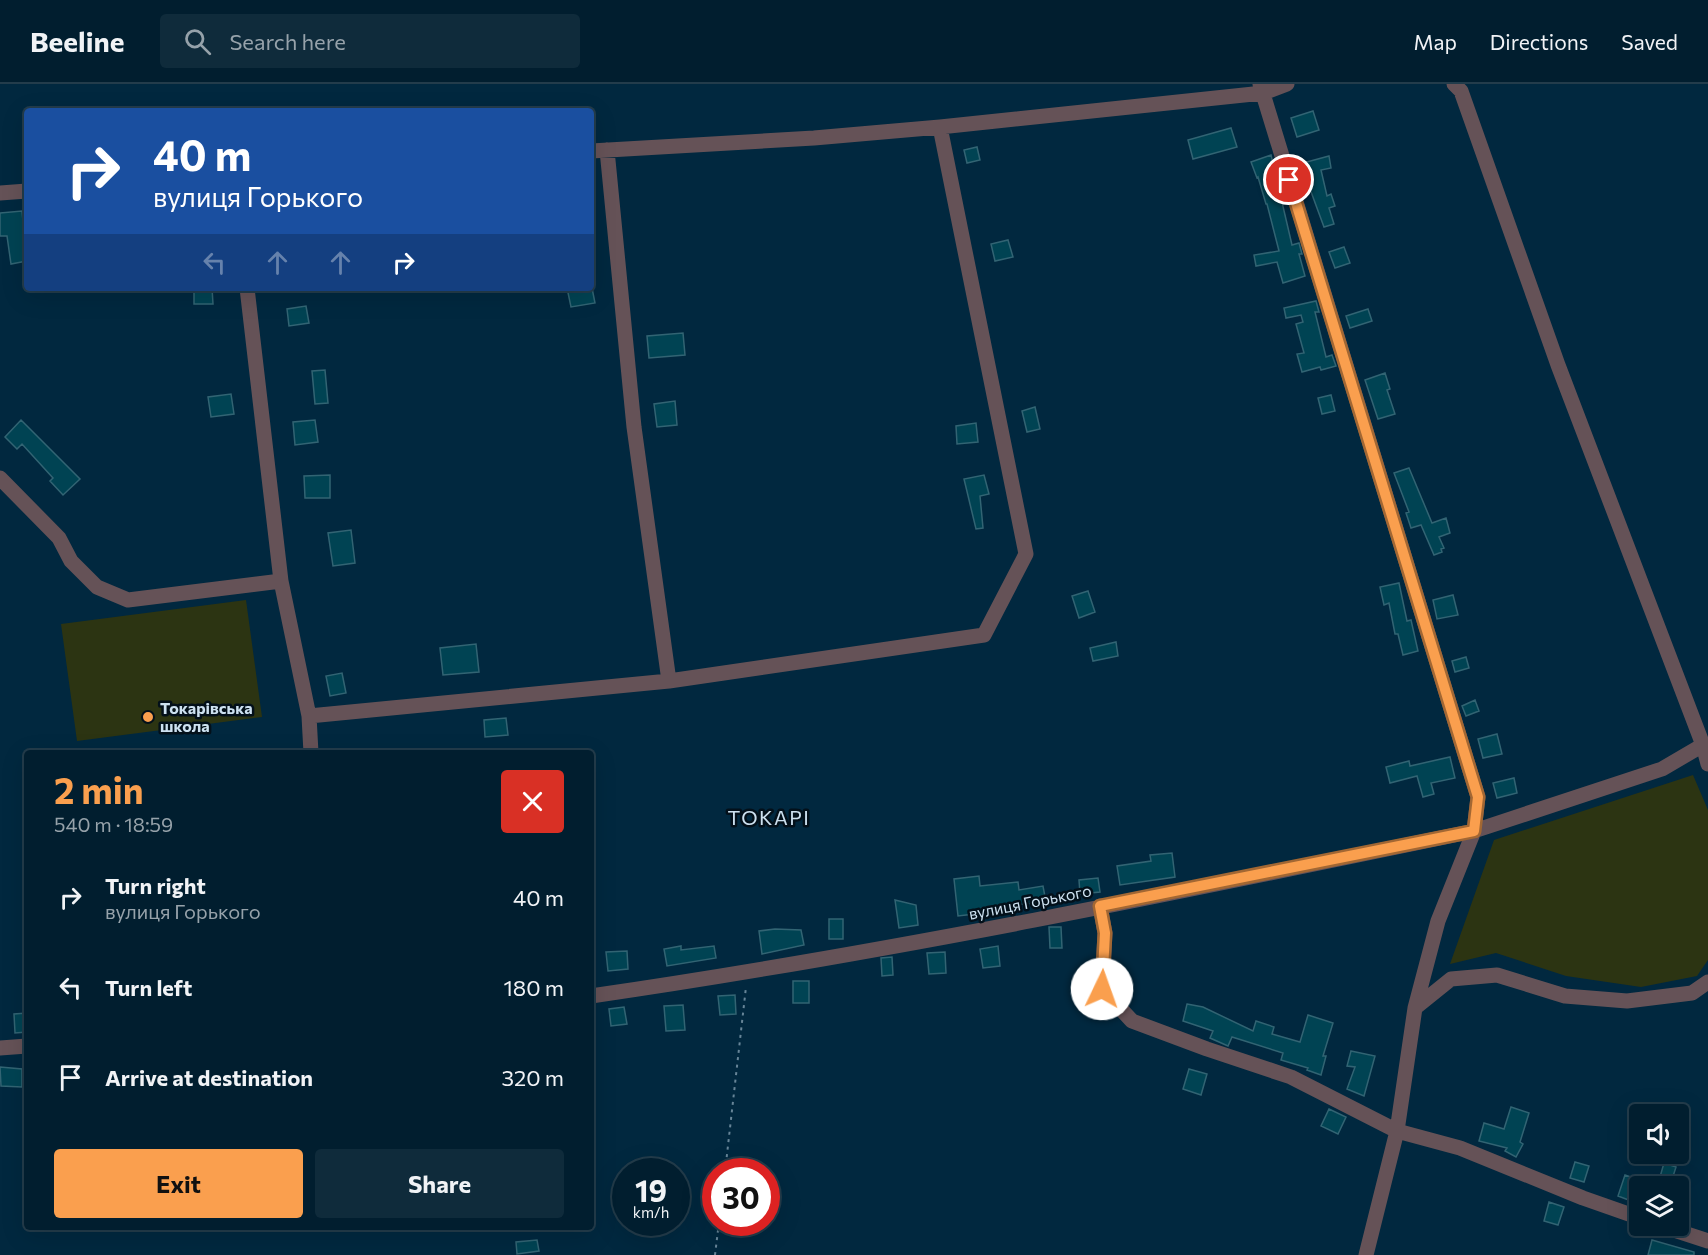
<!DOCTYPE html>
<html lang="en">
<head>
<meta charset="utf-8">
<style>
	:root { --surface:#011e2f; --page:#0f2b3b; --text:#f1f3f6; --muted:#96a2aa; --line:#233c4b; --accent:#fa9f4e }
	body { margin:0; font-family:Commissioner,sans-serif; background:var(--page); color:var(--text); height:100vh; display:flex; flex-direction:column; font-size:22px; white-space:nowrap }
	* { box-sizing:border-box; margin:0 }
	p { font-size:20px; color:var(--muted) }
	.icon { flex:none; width:33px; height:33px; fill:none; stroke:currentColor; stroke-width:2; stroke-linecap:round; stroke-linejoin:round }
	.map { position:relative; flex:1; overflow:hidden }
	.side { position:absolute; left:24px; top:666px; width:570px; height:480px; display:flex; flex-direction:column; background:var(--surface); border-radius:6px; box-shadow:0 6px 24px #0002,0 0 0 2px var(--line) }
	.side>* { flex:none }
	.top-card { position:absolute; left:24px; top:24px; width:570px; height:183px; border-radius:6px; box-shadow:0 6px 24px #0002,0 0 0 2px var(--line); background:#1a4fa0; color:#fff; overflow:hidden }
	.controls { position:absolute; left:1629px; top:1020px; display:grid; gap:12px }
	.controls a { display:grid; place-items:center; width:60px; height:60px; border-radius:6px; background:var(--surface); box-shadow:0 6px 24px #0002,0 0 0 2px var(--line); font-size:30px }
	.speed { position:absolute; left:612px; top:1074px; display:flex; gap:12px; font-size:30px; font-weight:700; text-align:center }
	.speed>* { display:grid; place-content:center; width:78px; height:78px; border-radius:50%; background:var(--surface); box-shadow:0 6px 24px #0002,0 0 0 2px var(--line); line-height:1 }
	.speed small { font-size:15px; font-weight:400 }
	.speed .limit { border:9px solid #d22; background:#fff; color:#111 }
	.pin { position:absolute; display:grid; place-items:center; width:51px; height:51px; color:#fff; margin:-26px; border:3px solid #fff; border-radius:50%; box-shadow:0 2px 6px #0007 }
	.me { position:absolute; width:66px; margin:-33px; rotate:3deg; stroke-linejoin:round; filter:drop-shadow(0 0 4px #0008) }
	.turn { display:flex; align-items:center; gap:21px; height:126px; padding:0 30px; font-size:27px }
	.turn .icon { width:78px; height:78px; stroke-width:2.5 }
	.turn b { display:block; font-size:42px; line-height:51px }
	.lanes { display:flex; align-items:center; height:57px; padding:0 30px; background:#0003; justify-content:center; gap:30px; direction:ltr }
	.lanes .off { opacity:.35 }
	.round { display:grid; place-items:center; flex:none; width:63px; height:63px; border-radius:6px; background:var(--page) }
	.head { display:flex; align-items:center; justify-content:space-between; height:102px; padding:0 30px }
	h1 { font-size:36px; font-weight:700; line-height:45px; color:var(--accent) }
	.primary-button { display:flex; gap:12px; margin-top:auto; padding:12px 30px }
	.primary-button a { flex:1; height:69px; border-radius:6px; background:var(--accent); color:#111; font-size:24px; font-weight:700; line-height:69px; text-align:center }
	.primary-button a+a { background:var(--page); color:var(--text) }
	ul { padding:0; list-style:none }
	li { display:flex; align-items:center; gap:18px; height:90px; padding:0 30px }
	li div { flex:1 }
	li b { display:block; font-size:22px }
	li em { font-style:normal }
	header { display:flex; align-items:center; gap:36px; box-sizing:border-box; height:84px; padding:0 30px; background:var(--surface); border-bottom:2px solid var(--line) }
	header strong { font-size:28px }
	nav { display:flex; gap:33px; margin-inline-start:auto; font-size:21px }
	.search { width:420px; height:54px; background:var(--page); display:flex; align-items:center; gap:15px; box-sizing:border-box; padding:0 21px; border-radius:6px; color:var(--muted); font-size:22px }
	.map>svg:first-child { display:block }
	.green { fill:#2c3412 }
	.building { fill:#004353; stroke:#326473; stroke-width:1.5 }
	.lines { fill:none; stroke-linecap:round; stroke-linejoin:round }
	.path { stroke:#678598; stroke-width:2; stroke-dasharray:3 4.5; stroke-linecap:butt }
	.street { stroke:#655257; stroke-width:15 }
	.route-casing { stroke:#a26733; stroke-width:15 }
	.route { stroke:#fa9f4e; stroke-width:10 }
	.poi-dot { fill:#fa9f4e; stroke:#03101a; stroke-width:2 }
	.labels { text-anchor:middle; stroke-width:5; stroke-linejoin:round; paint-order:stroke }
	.poi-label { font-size:16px; font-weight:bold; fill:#cde1f0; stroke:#03101a; text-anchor:start }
	.street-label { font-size:16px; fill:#cde1f0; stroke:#03101a }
	.quarter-label { font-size:20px; letter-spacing:1.5px; fill:#cde1f0; stroke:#03101a }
</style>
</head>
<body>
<header>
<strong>Beeline</strong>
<div class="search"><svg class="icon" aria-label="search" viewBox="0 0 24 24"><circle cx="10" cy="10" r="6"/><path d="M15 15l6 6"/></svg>Search here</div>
<nav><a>Map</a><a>Directions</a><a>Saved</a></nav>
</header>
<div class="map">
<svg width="1708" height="1171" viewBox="0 0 1708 1171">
	<rect width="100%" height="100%" fill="#01283f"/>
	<path class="green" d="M246,516L262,633L77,657L61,540Z
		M1693,691L1708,726V876L1697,892L1641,903L1566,892L1496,869L1450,880L1494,756Z"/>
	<path class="building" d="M1313,27L1319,46L1297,53L1291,34Z
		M1231,44L1237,63L1193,75L1188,56Z
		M977,63L980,76L967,79L964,66Z
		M1271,71L1292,161L1299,159L1302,170H1299L1305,192L1283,199L1277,178L1256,182L1254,171L1279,167L1267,120H1266L1258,93L1257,94L1251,78Z
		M1329,72L1331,84L1321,86L1327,112L1331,110L1335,122L1329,124L1334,140L1324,143L1310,105L1303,79Z
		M22,127L23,137L27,136V177L11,180L7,152H0V129Z
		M1008,156L1013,173L995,177L991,160Z
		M1344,163L1350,179L1335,184L1329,168Z
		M212,204L213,220H194V205Z
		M567,204H592L595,219L571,223Z
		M1316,217L1319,228H1315L1326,273L1332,271L1336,282L1321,286L1320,283L1302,288L1297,270L1304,269L1296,240L1303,238L1301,231L1286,234L1284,224Z
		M306,222L309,239L289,242L287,225Z
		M1368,225L1372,237L1350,244L1346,232Z
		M683,249L685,271L649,274L647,252Z
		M325,286L328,319L315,320L312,287Z
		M1385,289L1390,305L1387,306L1395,330L1378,335L1365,296Z
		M231,310L234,330L211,333L208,313Z
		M1331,311L1335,327L1322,330L1318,314Z
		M675,317L677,341L657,343L654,320Z
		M1035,323L1040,345L1027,348L1022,327Z
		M21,336L80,395L63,411L50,397L53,394L22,360L17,365L5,353Z
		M315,336L318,358L295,361L293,338Z
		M976,339L978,358L957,360L956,342Z
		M1409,384L1432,439L1446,434L1450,449L1439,453L1444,464L1441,465L1442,468L1434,471L1421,441L1411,444L1406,429L1409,428L1394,389Z
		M330,391V414H305L304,392Z
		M984,391L989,410L980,412L983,444L976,445L964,395Z
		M351,446L355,479L333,482L328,449Z
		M1399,499L1407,537L1411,536L1418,567L1403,571L1398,550H1395L1389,519L1384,521L1380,503Z
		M1088,507L1095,528L1079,534L1072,512Z
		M1453,511L1458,531L1437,535L1433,516Z
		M1116,558L1118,572L1093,577L1090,564Z
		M476,560L479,588L443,591L440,564Z
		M1466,573L1469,584L1455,588L1452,577Z
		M342,589L346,609L330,612L326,592Z
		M1475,616L1479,627L1466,632L1462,622Z
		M506,634L508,651L485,653L484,636Z
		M1497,650L1502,670L1483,674L1478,655Z
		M1450,673L1455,694L1431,699L1434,710L1423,713L1417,692L1390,699L1386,683L1409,677L1410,682Z
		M1514,694L1517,709L1497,714L1493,699Z
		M1172,769L1175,793L1120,801L1117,782L1151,777L1150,771Z
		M979,792L980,802L1018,798L1019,806L1043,802L1046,818L982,824L983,829L958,832L954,795Z
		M1098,794L1100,808L1080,810L1079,796Z
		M895,816L916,821L918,841L899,844Z
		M829,835H843V855H829Z
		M1049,843H1061L1062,864H1050Z
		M775,845L801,846L804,861L762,870L759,847Z
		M681,862V866L714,862L716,874L667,882L664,865Z
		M998,862L1000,882L983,884L980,865Z
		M627,867L628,885L608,887L606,868Z
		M945,868L946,889L929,890L927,869Z
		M892,873L893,891L882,892L881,874Z
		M793,897H809V919H793Z
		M735,911L736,930L720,931L718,912Z
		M1187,920L1203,923L1253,947L1256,937L1274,943L1272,950L1300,958L1308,931L1333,939L1323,972H1326L1321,991L1307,986L1308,984L1281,976L1283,969L1232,953L1228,962L1210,954L1213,947L1183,937Z
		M683,921L685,946L666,947L664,922Z
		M624,923L627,940L611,942L609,925Z
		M27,929V948L15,949L14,930Z
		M1351,967L1375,972L1364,1012L1347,1005L1355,983L1347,982Z
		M0,983L22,985V1003L1,1002Z
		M1189,985L1207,990L1201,1011L1183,1005Z
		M1511,1023L1529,1029L1520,1058L1523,1060L1516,1073L1505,1067L1507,1064L1479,1057L1484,1039L1504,1045Z
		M1329,1025L1346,1033L1338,1050L1321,1042Z
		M1575,1078L1589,1082L1584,1098L1570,1094Z
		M1664,1079L1676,1083L1670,1102L1658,1100Z
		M1625,1091L1642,1097L1634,1118L1618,1112Z
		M1549,1118L1564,1123L1558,1141L1544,1137Z
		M537,1156L539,1167L517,1170L516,1158Z
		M1652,1156L1694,1168V1171H1648Z"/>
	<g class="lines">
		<path class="path" d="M725,1088L746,903
			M715,1171L719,1138"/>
		<path class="street" d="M1454,0L1461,7L1558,281L1703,661L1708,680
			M607,66L634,343L669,597
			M591,67L814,54L940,43L1263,9L1287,0
			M0,109L27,107
			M247,204L281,497L309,632L669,597L984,551L1026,470L940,43
			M0,394L59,454L71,477L97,503L128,516L281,497
			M309,632L311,669
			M1100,822L1105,849L1102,905L1132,937L1207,965L1291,993L1397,1047L1460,1064L1583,1114L1640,1134
			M591,912C887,869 1181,808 1474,747L1478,713L1260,0
			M1415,924L1451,895L1497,891L1565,912L1627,917L1692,909L1708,898
			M0,964L27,962
			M1662,1142L1708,1157
			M1366,1171L1397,1047L1415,924L1438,837L1474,747L1662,685L1703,661"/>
	</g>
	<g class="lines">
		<g class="route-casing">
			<path id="route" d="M1102,905L1105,849L1100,822L1474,747L1478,713L1289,96"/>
		</g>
		<use href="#route" class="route"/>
	</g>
	<circle class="poi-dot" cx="148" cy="633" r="6"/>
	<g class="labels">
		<g class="poi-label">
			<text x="160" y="630">Токарівська<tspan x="160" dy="18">школа</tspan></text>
		</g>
		<g class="street-label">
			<text transform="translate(1030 818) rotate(-11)" y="6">вулиця Горького</text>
		</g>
		<g class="quarter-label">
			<text x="769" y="741">ТОКАРІ</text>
		</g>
	</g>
</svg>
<div class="controls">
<a><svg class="icon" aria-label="sound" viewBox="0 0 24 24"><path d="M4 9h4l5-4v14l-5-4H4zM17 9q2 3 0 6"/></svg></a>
<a><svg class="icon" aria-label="layers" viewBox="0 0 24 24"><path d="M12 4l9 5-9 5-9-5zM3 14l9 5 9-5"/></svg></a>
</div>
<div class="speed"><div>19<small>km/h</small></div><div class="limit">30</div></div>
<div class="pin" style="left:1289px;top:96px;background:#d93025"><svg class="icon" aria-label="arrive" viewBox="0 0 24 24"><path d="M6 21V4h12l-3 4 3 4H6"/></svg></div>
<svg class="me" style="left:1102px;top:905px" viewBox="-20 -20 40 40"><circle r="19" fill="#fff"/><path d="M0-13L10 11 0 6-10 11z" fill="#fa9f4e"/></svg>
<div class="top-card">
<div class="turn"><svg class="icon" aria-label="right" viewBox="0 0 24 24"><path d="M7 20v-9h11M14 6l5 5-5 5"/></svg><div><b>40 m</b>вулиця Горького</div></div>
<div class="lanes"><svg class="icon off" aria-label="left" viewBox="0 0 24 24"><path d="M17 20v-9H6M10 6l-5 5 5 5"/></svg><svg class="icon off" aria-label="ahead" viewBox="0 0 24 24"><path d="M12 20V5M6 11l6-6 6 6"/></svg><svg class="icon off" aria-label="ahead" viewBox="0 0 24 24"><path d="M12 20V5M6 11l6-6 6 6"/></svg><svg class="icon" aria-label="right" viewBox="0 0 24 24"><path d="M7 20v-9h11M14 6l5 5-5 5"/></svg></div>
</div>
<section class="side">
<div class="head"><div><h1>2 min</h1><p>540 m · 18:59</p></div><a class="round" style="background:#d93025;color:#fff"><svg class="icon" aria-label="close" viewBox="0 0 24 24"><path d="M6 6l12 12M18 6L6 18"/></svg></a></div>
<ul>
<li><svg class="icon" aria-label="right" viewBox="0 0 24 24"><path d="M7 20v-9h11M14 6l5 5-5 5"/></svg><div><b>Turn right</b><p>вулиця Горького</p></div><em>40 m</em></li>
<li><svg class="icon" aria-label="left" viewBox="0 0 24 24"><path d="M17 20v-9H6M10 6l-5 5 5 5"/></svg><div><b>Turn left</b></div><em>180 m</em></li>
<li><svg class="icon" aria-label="arrive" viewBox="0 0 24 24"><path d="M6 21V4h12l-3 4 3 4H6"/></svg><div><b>Arrive at destination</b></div><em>320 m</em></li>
</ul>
<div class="primary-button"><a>Exit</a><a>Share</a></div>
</section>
</div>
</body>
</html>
